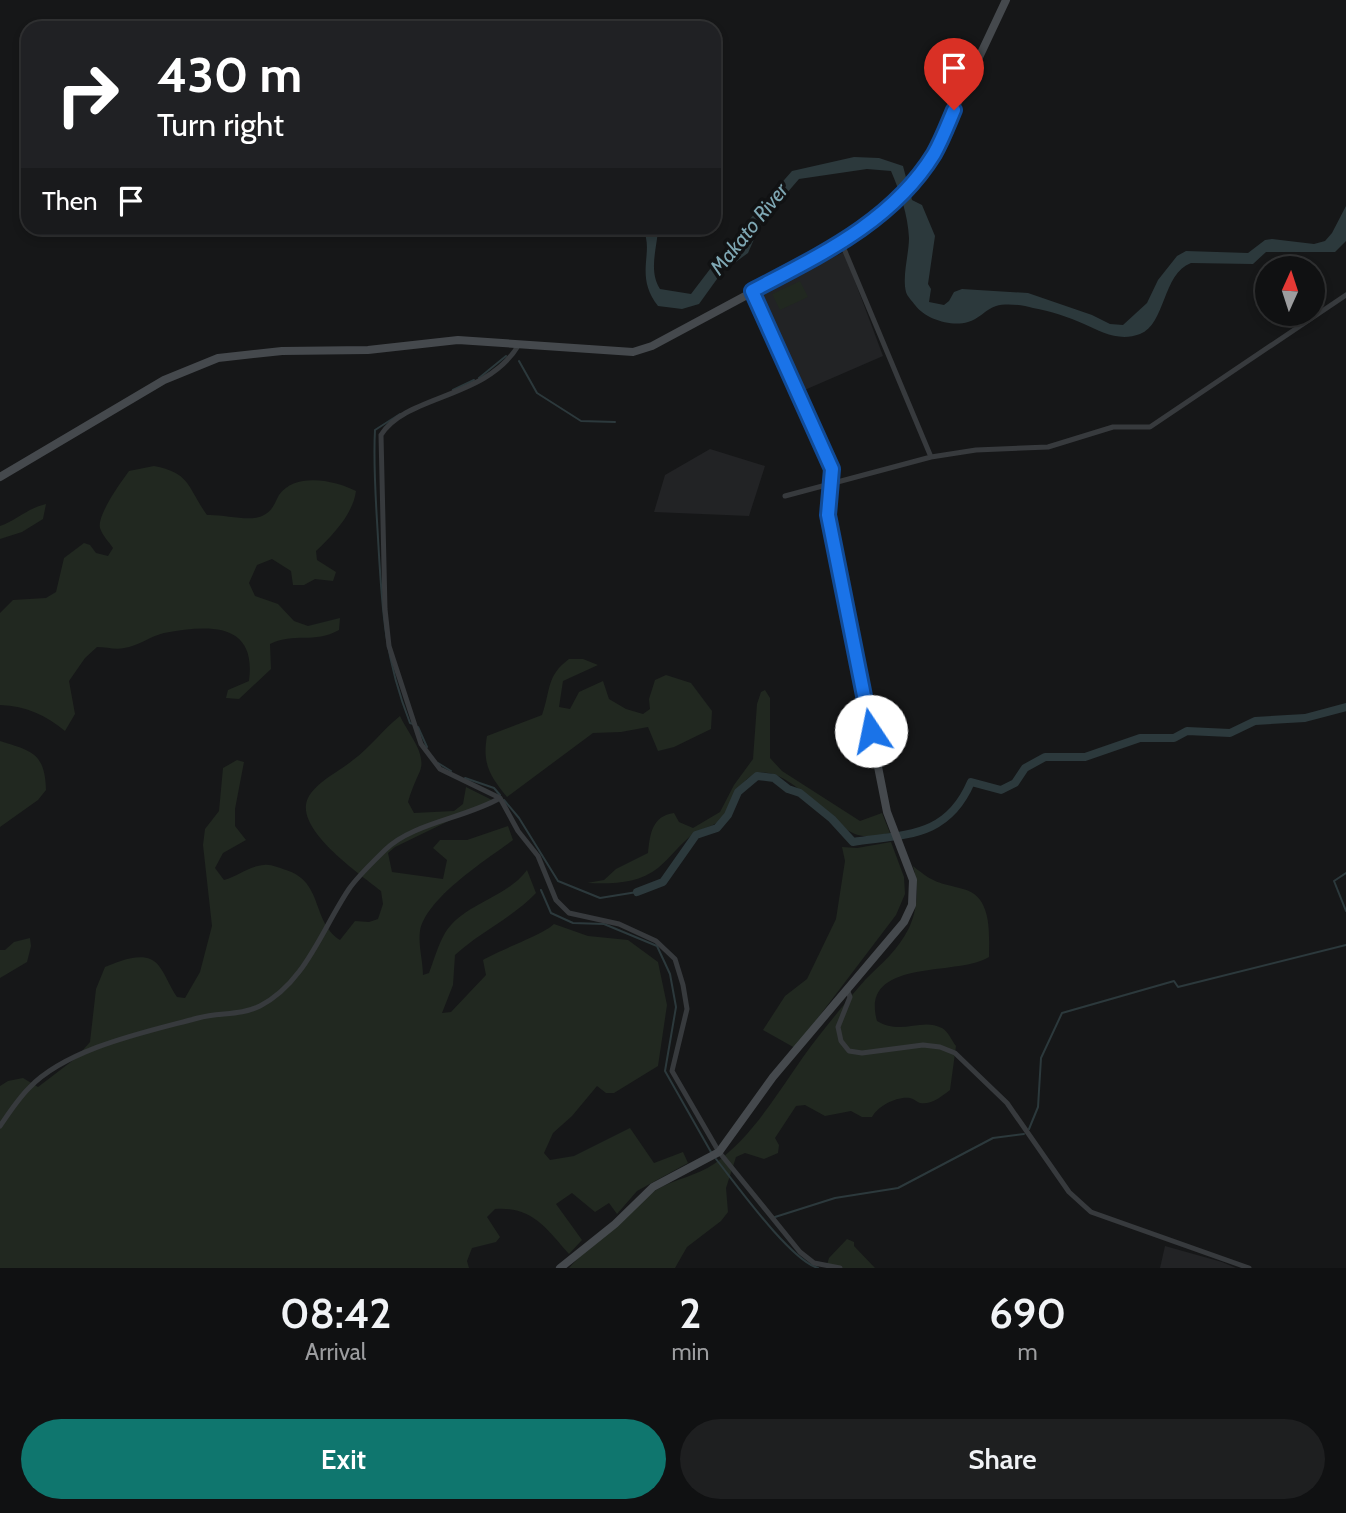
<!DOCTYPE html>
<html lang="en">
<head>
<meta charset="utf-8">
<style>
	:root { --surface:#101112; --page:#1e1f20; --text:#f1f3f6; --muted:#9c9d9f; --line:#303132; --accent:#0f766e }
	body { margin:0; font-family:Cabin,sans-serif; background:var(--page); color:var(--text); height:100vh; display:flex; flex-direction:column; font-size:26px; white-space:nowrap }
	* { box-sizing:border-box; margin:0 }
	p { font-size:23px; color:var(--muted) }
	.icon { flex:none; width:38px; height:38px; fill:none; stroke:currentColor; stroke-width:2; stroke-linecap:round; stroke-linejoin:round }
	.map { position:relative; height:1268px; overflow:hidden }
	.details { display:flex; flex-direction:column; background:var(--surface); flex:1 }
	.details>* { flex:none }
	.banner { position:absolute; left:21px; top:21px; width:700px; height:214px; border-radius:21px; box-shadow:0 4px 10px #0003,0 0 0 2px var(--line); background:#202124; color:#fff; overflow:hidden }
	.needle { width:46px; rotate:3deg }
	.buttons { position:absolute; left:1255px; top:256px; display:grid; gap:14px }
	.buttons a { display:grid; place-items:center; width:70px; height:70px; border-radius:50%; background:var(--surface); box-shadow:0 4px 10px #0003,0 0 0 2px var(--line); font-size:35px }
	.pin { position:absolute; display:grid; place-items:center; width:60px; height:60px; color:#fff; margin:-72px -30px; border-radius:50% 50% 50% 0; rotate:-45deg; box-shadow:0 0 7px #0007 }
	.pin .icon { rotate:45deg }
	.me { position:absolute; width:77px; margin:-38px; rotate:349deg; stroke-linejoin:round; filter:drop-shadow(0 0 5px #0008) }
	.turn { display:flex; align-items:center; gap:24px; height:147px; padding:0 21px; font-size:32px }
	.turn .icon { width:91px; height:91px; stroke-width:2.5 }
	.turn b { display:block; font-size:49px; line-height:60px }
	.then { display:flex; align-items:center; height:66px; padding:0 21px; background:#0003; gap:14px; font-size:26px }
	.eta { display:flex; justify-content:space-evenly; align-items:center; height:119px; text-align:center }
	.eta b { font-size:42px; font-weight:600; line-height:49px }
	.action { display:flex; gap:14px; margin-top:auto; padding:14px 21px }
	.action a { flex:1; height:80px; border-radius:42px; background:var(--accent); color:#fff; font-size:28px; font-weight:600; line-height:80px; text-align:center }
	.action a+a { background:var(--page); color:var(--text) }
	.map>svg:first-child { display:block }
	.built { fill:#222325 }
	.green { fill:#212820 }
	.water { fill:#2c393c }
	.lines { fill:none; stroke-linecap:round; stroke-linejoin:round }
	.stream { stroke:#2c393c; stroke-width:2 }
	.canal { stroke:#2c393c; stroke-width:8 }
	.street { stroke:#373a3d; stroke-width:5 }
	.secondary { stroke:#45494d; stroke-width:8 }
	.route-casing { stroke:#114b97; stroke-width:18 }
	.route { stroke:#1a73e8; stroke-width:12 }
	.labels { text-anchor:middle; stroke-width:7; stroke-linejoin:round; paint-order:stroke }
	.water-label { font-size:21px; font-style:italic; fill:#7fa8b4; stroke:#111213 }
</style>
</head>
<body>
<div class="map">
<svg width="1346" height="1268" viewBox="0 0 1346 1268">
	<rect width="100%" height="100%" fill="#161718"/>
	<path class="built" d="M844,252L883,356L800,392L757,294Z
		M710,449L765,466L749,516L654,512L665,475Z
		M1165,1246L1222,1262L1236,1268H1160Z"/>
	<path class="green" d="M800,281L808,297L780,310L772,294Z
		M154,466C191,473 187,487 207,515C223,514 249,522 262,516C273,511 274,504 279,495C295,472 335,480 356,491C353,514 333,535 316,551L317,560L336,572L333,581L315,579L304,585H293L291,571L272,559L257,565L249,583L255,596L278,604L294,621L308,626L340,618L339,630C314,644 294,632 270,644L271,669L239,699L226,698L228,690L249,681C257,621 208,625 164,633C151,636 138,646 124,648C116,650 106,647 97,647L85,658L69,681L75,714L65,731C45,715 27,706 0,705V613L13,600L46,598L56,592L64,558L84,543L90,545L96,553L108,556L113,548C109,542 102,535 100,528C97,515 121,482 129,471Z
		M46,504L43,519L22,532L0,539V526C17,520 28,508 46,504Z
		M569,659H583L598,665L563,681L559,707L570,709L579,692L603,681L609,699L626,709L643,714L650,709L649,699L655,680L666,675L691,683L712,711L711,729L674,747L658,751L648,727L621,732L593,733L507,797C490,776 482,764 487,736L542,715C551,690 546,676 569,659Z
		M765,690L770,698V758L782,771L860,821L882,813L890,833C880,835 868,838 858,835C833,829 787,762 756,774C736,781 734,805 721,819C714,827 701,828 693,834C680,844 670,858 658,868C638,884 612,884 587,883L604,880L616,869L648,853C650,834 652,816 674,813L679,822L693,828L720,812L734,785L753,759L757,704L761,692Z
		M400,716C407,732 427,753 420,771C415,782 411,791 408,802L414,813L454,811L463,804L466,787L492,800L395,847L388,853L392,872L443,879L447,860L433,848L440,840H467L508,826L513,840C486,860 426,898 420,931C418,945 423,961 423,975L429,973C434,960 438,945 445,933C464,903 507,898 527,870L536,893C512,918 480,932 455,955L453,985L442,1013L451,1012L486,975L483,960C501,949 543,935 554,924L588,936L628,940L658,962L667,1005L658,1066L614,1093H606L597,1086L572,1116L553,1133L544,1153L550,1160L574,1156L630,1128L654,1163L683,1152L688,1163L637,1191L617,1214L609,1203L595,1212L572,1193L556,1204L582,1240L569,1254C546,1228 532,1206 495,1209L487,1217L500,1237L496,1242L472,1248L467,1261L469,1268H0V1086L8,1081L23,1078L38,1087L76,1058L90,1042L96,989L105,967C120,961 147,949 159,966C166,975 170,987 177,997L185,998L200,972L212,926L203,845L205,829L219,811L223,768L237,760L244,762L235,809V826L246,840L223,853L215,868L224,880C238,876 249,866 264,865C271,864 279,868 286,870C324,882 311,921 340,940L355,921L369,922L378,919L383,904L381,891C360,874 293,829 308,798C317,781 339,772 353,760C371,747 382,730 400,716Z
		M0,741C32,751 45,753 46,790L38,800L0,827Z
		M891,842L904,877L905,894L896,915L795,1048L763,1030L785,996L807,979L836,919L845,861L842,847L857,848Z
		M913,866C935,884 938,882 963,889C993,896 989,935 989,957C958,977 859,957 877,1021C902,1036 921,1017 942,1028C948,1031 952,1041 956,1046L950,1090C942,1096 932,1105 920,1103C917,1102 914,1099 910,1098C897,1096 878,1106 872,1117H862L851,1111L825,1116L805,1105L796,1106L775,1138L779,1145L778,1153L764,1159L745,1153L736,1157L726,1188L728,1212L721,1221L687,1247L675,1268H569C590,1245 630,1207 656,1190C674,1179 697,1176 714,1164C759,1132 784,1080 818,1037C833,1018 849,998 865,980C882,963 898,950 909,928C918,908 919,886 913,866Z
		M30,938L31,946L27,962L0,978V950H5L14,942Z
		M847,1239L854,1242V1246L875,1268H826L829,1258Z"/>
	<path class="water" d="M854,157L879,158L903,166L912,200L922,205L935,236L928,284L931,289L929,302L944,305L949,301L954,292L962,289L1028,293L1092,315L1110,324L1123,325L1147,303L1158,280L1177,256L1186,251L1248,253L1265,240L1272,239L1314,244L1325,241L1332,233L1346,206V241L1335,252H1266L1253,264L1191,263C1162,274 1166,324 1140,334C1119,342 1102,332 1084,324C1069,317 1050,311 1033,308C1023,305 1006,303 996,306C986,309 978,320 968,322C951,327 925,319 915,305C912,301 907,296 906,292C902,276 909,254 909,238C908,215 900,192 891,171L867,169L799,179L761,223L748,253L722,272L699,304L682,309L658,306C633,274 656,251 642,228H656L658,231C656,251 649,272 660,289L691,294L736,235L792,171Z"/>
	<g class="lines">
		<path class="stream" d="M519,361L537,393L581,421L615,422
			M479,378L506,356
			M453,390L474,380
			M400,414L375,430C373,466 376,502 378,538C382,608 384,657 410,723L413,724
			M418,727L427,747
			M438,763L451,771
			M465,778L494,788L500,795
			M504,800L519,818L558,881L600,898L637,892
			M1346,873L1334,881L1346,911
			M541,890L551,913L573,923L604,924L657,946L670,974L676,1007L665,1071L711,1152
			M1029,1129L1038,1107L1041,1058L1062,1013L1174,981L1178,987L1346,945
			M716,1159C736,1184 790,1260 818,1268
			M775,1217L835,1198L898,1188L993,1138L1024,1134"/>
		<path class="canal" d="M637,892L663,882L696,835L717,828L728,815L738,792L757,776L774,778L788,789L800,793L832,819L853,842C906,834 947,838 971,782L1001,790L1015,783L1025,768L1045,757H1085L1140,738H1174L1187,731L1230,733L1255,721L1305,718L1346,707"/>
		<path class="street" d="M842,244L931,457
			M518,346C486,399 405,395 381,435L385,609L389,646L421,744L440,769L500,798L518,831L538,856L556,900L569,913L619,924L656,941L675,959L683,985L687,1009L672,1071L719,1152L800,1252L814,1263L840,1268
			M785,496L931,457L976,450L1048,447L1113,427H1150L1346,295
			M847,989L850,997L838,1027L841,1041L849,1051L862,1053L923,1045L940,1047L955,1053L1007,1103L1069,1192L1091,1212L1249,1268
			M0,1126C9,1113 18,1099 29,1088C67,1048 146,1032 198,1018C219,1012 240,1016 260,1006C305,983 322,929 349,889C358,876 373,862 385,850C412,823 466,818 500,798"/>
		<path class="secondary" d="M0,477L164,380L218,358L282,351L368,350L458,340L633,352L652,346L842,244L891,206L934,153L1006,0
			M560,1268L615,1224L653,1187L719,1152L773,1077L904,922L912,905L913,880L887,812L828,515L833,469L752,291"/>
	</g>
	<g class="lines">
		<g class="route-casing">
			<path id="route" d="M871,731L828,515L832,469L752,291C820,255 892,222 934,154C942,140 948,124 954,110"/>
		</g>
		<use href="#route" class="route"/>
	</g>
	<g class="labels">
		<g class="water-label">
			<text transform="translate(749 229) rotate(-51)" y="7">Makato River</text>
		</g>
	</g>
</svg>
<div class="buttons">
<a><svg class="needle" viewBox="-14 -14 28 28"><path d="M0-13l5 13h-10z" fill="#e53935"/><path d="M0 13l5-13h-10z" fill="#9c9d9f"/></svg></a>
</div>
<div class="pin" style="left:954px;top:110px;background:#d93025"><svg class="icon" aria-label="arrive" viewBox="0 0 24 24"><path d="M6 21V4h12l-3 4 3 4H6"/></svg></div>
<svg class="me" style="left:871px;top:731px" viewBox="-20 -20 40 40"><circle r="19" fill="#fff"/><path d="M0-13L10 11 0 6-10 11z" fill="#1a73e8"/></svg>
<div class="banner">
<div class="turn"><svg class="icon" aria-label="right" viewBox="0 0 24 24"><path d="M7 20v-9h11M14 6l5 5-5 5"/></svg><div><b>430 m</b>Turn right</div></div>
<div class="then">Then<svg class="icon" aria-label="arrive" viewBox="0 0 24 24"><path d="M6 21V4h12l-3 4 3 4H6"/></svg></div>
</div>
</div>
<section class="details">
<div class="eta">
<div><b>08:42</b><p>Arrival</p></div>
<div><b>2</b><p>min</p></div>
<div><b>690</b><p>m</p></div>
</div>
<div class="action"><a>Exit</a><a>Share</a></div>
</section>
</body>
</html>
